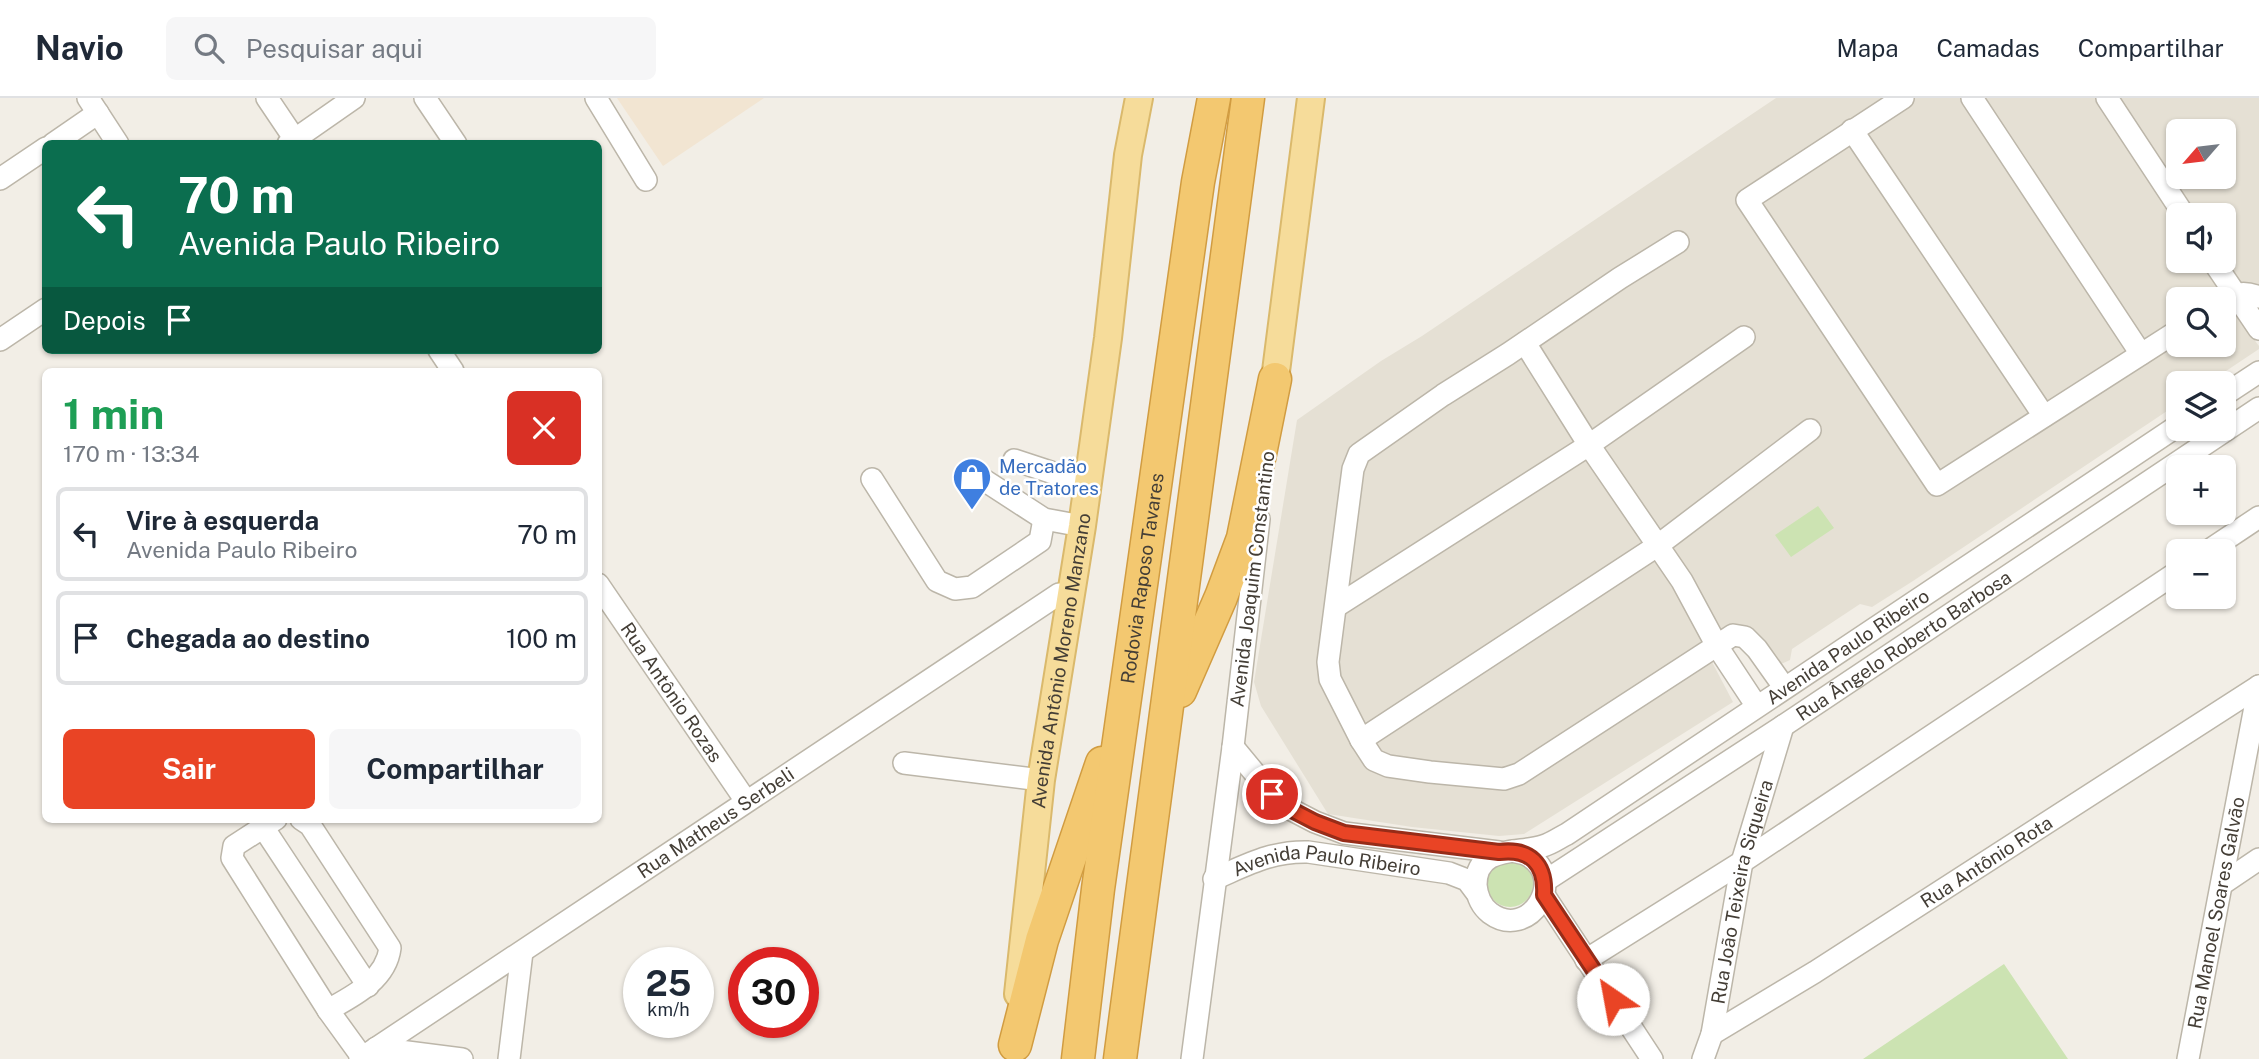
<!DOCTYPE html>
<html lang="pt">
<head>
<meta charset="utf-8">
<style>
	:root { --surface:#fff; --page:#f6f6f7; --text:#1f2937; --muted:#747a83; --line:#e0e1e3; --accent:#e94425 }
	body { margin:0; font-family:"Public Sans",sans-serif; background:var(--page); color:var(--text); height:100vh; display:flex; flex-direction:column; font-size:26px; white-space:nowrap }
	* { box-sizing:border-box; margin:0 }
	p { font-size:23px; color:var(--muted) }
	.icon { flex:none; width:38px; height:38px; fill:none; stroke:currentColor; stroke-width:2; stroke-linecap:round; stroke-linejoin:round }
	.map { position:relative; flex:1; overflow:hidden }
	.side { position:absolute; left:42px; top:270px; width:560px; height:455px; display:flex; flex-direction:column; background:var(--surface); border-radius:10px; box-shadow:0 2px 5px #0004 }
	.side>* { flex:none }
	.top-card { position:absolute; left:42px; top:42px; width:560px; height:214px; border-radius:10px; box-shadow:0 2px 5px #0004; background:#0b6e4f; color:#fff; overflow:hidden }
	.needle { width:46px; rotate:242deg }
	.buttons { position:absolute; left:2166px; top:21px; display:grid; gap:14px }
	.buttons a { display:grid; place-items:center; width:70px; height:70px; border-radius:10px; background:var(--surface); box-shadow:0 2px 5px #0004; font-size:35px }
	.speed { position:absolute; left:623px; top:849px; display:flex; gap:14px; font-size:35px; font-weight:700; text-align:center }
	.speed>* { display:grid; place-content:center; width:91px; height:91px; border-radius:50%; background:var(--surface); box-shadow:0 2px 5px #0004; line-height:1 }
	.speed small { font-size:18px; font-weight:400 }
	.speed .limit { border:10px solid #d22; background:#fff; color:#111 }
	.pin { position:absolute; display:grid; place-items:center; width:60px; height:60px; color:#fff; margin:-30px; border:4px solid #fff; border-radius:50%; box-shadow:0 2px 7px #0007 }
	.me { position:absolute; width:77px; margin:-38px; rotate:327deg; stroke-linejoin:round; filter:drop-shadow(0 0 5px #0008) }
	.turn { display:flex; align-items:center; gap:24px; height:147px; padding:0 21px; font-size:32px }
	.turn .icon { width:91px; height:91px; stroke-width:2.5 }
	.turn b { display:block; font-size:49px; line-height:60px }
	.then { display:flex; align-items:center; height:66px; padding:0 21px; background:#0003; gap:14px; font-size:26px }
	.round { display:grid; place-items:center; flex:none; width:74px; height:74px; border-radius:10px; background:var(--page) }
	.headline { display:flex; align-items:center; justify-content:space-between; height:119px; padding:0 21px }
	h1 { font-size:42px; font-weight:700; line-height:52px; color:#1e9e55 }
	.cta { display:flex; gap:14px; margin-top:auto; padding:14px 21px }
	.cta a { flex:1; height:80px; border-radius:10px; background:var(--accent); color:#fff; font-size:28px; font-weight:700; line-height:80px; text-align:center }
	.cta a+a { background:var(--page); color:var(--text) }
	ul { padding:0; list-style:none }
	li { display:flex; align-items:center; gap:21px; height:94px; margin:0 14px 10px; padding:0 7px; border:4px solid var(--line); border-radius:10px }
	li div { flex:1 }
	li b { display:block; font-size:26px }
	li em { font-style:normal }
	header { display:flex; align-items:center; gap:42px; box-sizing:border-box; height:98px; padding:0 35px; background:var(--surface); border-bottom:2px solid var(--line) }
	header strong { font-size:33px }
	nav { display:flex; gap:38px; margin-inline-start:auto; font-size:24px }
	.search { width:490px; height:63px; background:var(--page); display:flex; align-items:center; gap:18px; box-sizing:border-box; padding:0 24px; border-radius:10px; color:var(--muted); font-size:26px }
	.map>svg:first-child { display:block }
	.residential { fill:#e5e0d4; fill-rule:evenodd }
	.commercial { fill:#f2e5d2 }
	.green { fill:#cce3b2 }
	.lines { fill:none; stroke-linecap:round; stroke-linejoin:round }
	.minor-casing { stroke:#bcb6a9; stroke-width:24 }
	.major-casing { stroke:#dab96c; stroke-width:30 }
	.highway-casing { stroke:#d19c41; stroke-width:35 }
	.minor { stroke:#fff; stroke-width:21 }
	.major { stroke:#f6dc9a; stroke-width:26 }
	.highway { stroke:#f3c870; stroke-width:32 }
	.route-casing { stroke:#972c18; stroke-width:18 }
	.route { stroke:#e94425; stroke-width:12 }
	.labels { text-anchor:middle; stroke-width:5; stroke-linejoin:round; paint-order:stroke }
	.shop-label { font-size:19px; fill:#366cbe; stroke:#fff; text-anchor:start }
	.street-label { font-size:19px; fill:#443e36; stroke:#fff }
</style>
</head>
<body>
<header>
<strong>Navio</strong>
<div class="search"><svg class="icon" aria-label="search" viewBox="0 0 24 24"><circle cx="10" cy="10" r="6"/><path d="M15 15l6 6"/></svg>Pesquisar aqui</div>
<nav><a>Mapa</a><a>Camadas</a><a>Compartilhar</a></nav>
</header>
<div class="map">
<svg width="2259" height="961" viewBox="0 0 2259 961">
	<rect width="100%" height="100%" fill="#f2eee6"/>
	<path class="residential" d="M1776,0H2259V191L2230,210L2259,248V251L2208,285H2179V305L1913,483L1872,509L1860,506L1792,551L1790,562L1779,567L1752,534L1712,564L1733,604L1524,736L1499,738L1412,729L1328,716L1261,608L1254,584L1297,322L1381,263L1422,238ZM2179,33H2224V79H2179ZM2179,117H2224V163H2179ZM2179,201H2224V247H2179Z"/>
	<path class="commercial" d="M617,0H764L663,68Z"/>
	<path class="green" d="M1818,408L1834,430L1791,459L1775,437Z
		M1487 786a23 23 0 1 1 46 0a23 23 0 1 1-46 0Z
		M2004,866L2068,961H1863Z"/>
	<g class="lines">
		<g class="minor-casing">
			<g id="minor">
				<path d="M88,0L118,46"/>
				<path d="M267,0L298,46"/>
				<path d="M425,0L456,46"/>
				<path d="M596,0L646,82"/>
				<path d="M1903,0L1747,102L1937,387L2179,232"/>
				<path d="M1972,0L2141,256"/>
				<path d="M2107,0L2184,117"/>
				<path d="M1852,32L2044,318"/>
				<path d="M53,46L98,15"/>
				<path d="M288,46L354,0"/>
				<path d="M0,81L46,50"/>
				<path d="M1678,144L1620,180L1508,256L1443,297L1359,356L1353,371L1328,564L1330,581L1361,642L1374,662L1388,668L1430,674L1504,681L1519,676L1733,537L1745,539L1757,551L1784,589"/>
				<path d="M2213,163L2259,231"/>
				<path d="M2226,201C2237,194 2247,194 2259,199"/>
				<path d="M0,242L46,211"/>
				<path d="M1525,245L1589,347L1682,483L1717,548L1756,607"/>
				<path d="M439,252L453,273"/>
				<path d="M2224,297L2259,274"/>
				<path d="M1014,362L1087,386"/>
				<path d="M970,373L1044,421L1082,428"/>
				<path d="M872,381L937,483L955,491L972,489L1040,443L1044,421"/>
				<path d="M2208,453L2259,419"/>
				<path id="s1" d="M598,486L746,703"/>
				<path d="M1337,508L1589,347L1744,239"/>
				<path d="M1361,642L1657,448L1810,332"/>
				<path d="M1233,649L1272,696L1290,711L1315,724L1344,735L1499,754"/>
				<path d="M904,665L1041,682"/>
				<path d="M276,721L234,748L232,760L328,912L362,959"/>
				<path d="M301,721L310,727L390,850C386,882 353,898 328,912"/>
				<path d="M263,729L368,888"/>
				<path id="s2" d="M1512,753C1516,754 1523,755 1527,757C1569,780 1529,844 1490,815C1481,808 1477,798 1476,787C1476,747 1518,756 1543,748C1551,746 1559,740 1567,736L2179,327"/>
				<path id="s3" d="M1214,781C1247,767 1271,753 1308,754L1449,775L1467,782L1476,794"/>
				<path id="s4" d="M1545,783L1783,628L2259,310"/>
				<path d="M2222,786L2259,761"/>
				<path d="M1544,797L1652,961"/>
				<path d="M1586,862L1742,764L2179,473"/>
				<path id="s5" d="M1712,936L1815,874L2259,588"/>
				<path d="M376,950L462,961"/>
				<path id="s6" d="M360,961L1059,496H1072"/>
				<path d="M509,961L522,854"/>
				<path d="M1192,961L1233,649L1259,421"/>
				<path id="s7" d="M1703,961L1712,936L1742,764L1783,628"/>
				<path id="s8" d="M2188,961L2259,588"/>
			</g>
		</g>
		<g class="major-casing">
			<g id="major">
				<path d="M1275,281L1311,0"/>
				<path id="s9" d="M1018,896L1041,682L1082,428L1108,240L1128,57L1139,0"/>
			</g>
		</g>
		<g class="highway-casing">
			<g id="highway">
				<path d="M1180,593L1221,499L1243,440L1275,281"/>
				<path d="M1015,947L1042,842L1102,665"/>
				<path id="s10" d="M1078,961L1098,791L1198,84L1214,0"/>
				<path d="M1120,961L1248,0"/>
			</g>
		</g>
		<use href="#minor" class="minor"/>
		<use href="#major" class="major"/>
		<use href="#highway" class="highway"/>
	</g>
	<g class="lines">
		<g class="route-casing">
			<path id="route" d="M1272,696L1290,711L1315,724L1344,735L1499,754C1530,750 1546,766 1544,797L1613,901"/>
		</g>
		<use href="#route" class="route"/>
	</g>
	<defs>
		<g id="shop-pin" transform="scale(2.0125)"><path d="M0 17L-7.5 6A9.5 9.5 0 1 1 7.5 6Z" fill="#3f7fe0" stroke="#fff"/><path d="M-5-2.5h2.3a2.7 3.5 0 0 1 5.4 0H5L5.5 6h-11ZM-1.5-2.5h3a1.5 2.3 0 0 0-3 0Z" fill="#fff"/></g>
	</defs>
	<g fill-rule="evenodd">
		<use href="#shop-pin" x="972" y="379"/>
	</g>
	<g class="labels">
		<g class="shop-label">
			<text x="999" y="375">Mercadão<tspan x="999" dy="22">de Tratores</tspan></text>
		</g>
		<g class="street-label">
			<text dy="7" stroke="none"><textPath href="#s10" startOffset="485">Rodovia Raposo Tavares</textPath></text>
			<text transform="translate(1252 481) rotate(-83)" y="7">Avenida Joaquim Constantino</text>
			<text dy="7" stroke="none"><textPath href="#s2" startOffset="612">Avenida Paulo Ribeiro</textPath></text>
			<text dy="7" stroke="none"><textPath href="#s4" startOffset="429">Rua Ângelo Roberto Barbosa</textPath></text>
			<text dy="7" stroke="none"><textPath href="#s9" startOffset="336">Avenida Antônio Moreno Manzano</textPath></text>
			<text dy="7" stroke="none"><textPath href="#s1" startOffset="131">Rua Antônio Rozas</textPath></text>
			<text dy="7" stroke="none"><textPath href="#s6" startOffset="427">Rua Matheus Serbeli</textPath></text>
			<text dy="7" stroke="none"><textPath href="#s5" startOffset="324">Rua Antônio Rota</textPath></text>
			<text dy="7" stroke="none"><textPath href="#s3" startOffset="117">Avenida Paulo Ribeiro</textPath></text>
			<text dy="7" stroke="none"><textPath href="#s7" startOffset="172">Rua João Teixeira Siqueira</textPath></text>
			<text dy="7" stroke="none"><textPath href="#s8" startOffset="149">Rua Manoel Soares Galvão</textPath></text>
		</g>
	</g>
</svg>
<div class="buttons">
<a><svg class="needle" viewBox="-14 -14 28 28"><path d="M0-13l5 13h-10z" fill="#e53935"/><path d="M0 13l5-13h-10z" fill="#747a83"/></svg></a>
<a><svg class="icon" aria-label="sound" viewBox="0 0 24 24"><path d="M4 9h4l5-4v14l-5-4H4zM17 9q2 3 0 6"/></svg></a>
<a><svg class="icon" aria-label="search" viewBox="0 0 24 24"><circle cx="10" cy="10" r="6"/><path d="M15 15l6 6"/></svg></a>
<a><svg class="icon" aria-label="layers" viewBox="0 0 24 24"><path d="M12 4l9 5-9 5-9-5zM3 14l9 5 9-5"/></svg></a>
<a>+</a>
<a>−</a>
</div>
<div class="speed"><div>25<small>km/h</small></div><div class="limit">30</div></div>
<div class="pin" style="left:1272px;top:696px;background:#d93025"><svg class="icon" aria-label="arrive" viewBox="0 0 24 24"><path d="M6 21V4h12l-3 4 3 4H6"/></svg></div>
<svg class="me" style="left:1613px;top:901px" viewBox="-20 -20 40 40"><circle r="19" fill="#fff"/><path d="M0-13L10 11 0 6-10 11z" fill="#e94425"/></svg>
<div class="top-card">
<div class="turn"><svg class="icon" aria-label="left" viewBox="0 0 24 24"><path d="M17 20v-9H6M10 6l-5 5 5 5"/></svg><div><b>70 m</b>Avenida Paulo Ribeiro</div></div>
<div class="then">Depois<svg class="icon" aria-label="arrive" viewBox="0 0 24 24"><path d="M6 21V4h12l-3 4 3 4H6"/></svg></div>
</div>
<section class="side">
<div class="headline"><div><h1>1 min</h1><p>170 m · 13:34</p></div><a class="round" style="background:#d93025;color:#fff"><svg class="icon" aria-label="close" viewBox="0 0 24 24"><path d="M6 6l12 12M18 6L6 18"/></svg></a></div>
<ul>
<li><svg class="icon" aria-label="left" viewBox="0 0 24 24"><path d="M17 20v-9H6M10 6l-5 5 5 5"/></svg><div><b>Vire à esquerda</b><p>Avenida Paulo Ribeiro</p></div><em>70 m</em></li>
<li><svg class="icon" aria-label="arrive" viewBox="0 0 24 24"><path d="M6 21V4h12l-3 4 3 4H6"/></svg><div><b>Chegada ao destino</b></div><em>100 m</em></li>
</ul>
<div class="cta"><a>Sair</a><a>Compartilhar</a></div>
</section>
</div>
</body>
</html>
